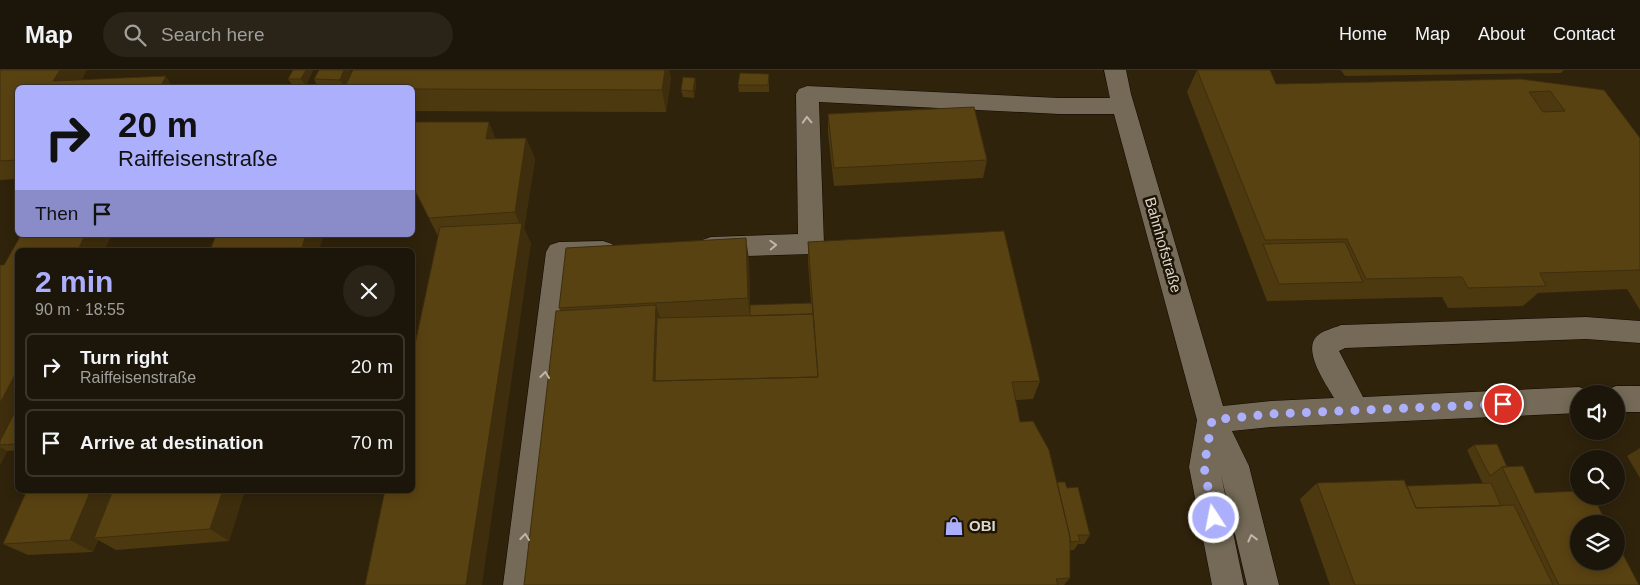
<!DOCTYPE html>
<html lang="en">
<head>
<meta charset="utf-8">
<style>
	:root { --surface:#1c160a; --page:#292318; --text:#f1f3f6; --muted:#a09f9c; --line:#3a352b; --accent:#acaffb }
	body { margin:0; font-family:Arial,sans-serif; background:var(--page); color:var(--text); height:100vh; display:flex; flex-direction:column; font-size:19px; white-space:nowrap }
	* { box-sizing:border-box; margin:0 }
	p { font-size:16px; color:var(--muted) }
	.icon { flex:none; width:28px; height:28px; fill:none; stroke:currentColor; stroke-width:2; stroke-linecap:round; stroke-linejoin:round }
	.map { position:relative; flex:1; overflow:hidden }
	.drawer { position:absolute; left:15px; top:178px; width:400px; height:245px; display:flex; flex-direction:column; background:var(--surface); border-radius:8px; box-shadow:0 2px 12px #0003,0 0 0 1px var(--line) }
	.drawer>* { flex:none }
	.banner { position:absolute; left:15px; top:15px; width:400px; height:152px; border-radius:8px; box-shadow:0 2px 12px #0003,0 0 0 1px var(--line); background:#acaffb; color:#111; overflow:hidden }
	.tools { position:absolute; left:1570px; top:315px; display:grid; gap:10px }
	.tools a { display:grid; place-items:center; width:55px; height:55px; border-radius:50%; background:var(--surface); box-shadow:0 2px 12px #0003,0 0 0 1px var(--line); font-size:25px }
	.pin { position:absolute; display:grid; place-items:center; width:42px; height:42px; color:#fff; margin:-21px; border:2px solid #fff; border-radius:50%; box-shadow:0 1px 5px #0007 }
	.me { position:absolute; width:55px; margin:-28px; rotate:349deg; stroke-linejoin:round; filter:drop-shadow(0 0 4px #0008) }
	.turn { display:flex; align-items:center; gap:18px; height:105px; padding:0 20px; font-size:22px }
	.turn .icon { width:65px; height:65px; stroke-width:2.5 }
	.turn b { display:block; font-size:35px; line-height:42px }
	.then { display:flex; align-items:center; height:48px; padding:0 20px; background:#0003; gap:10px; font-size:19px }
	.round { display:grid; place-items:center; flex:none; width:52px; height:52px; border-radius:26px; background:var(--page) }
	.overview { display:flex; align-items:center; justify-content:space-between; height:85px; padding:0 20px }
	h1 { font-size:30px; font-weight:700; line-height:38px; color:var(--accent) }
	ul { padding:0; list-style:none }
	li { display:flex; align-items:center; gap:15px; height:68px; margin:0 10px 8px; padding:0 10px; border:2px solid var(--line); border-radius:8px }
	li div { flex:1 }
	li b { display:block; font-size:19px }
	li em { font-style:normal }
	header { display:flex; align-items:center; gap:30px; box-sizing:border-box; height:70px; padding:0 25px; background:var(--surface); border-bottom:1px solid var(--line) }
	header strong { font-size:24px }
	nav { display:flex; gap:28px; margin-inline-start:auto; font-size:18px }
	.search { width:350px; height:45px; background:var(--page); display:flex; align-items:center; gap:12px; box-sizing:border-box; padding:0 18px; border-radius:28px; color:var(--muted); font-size:19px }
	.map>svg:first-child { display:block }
	.built { fill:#30230c; fill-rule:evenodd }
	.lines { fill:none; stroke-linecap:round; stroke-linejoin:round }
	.minor-casing { stroke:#0f0700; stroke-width:1 }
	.minor { fill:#746a57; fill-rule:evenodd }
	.wall { fill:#4d390f }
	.shaded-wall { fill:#3e2e0d }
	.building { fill:#594212; stroke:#3e2e0d; fill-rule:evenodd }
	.oneway { stroke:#beb6aa }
	.route { stroke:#acaffb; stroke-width:9; stroke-dasharray:0 16.2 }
	.labels { text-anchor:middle; stroke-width:5; stroke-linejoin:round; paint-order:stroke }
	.street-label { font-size:15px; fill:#ddd7cd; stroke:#1d1405 }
	.poi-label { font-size:15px; font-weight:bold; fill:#ddd7cd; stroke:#1d1405; text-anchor:start }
</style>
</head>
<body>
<header>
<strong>Map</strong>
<div class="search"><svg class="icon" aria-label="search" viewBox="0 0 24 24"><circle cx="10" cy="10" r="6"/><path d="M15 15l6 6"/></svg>Search here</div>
<nav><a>Home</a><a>Map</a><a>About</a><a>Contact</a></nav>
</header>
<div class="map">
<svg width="1640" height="515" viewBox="0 0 1640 515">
	<rect width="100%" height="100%" fill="#261d0d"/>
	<path class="built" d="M0,0H1640V515H0ZM18,18H412V165H18ZM18,180H412V420H18ZM1579,324H1616V361H1579ZM1579,389H1616V426H1579ZM1579,454H1616V491H1579Z"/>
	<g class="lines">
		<g class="minor-casing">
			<path id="minor" d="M1104,0H1126L1131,24L1223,336L1271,331L1334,328C1326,314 1303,282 1316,267C1321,261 1334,258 1341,255L1586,247L1640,251V273L1586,269L1345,278L1339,281L1363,327L1579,317L1589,321L1591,324H1579V343L1271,357L1232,361L1249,396L1279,515H1247L1221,405L1244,515H1212L1189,397L1197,350L1114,44H1059L819,32L824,174L820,181L811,184L711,187L702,184L698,177L702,170L711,167L798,164L796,24L799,19L807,16L1059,28H1110Z
				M603,171L612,174L616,181L612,188L603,191L571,192L535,515H503L546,182L550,175L559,172Z
				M1616,316H1640V342H1616V324H1604L1606,320Z"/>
		</g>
		<use href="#minor" class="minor"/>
	</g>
	<path class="wall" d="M0,0L81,10L18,18V109L0,110Z
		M293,0H313L306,16H293L288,9Z
		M319,0H350L351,2L344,17H318L314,9Z
		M353,0H669L671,8L666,42L412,41V18Z
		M1197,0L1276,14L1604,20L1640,68V240L1627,219L1538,223L1523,236L1448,238L1442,227L1267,231L1187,22Z
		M1341,0H1564L1561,3L1345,6Z
		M769,4V22H739L738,15Z
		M695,8L696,15L694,28L683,27L681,20Z
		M828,44L987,90L983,108L834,116L828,63Z
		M412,52L496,69L526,68L535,89L524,158L531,174L438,166L417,125L412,119Z
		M21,165H112L104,180H18V380L7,381L0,395V195H4Z
		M808,172L1040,311L1033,329L1016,330L1020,352L1057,412L1067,418L1090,465L1084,474H1078L1074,480H1070V508L1064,515H524L560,240L559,238L749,189L750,243L811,233L808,192Z
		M1474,375L1507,397L1535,423L1639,515H1330L1300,429L1317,413L1407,416L1483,414L1467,380Z
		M1640,378V408L1627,386Z
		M245,420L229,471L116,480L98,470L93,482L28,485L3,474Z"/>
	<path class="shaded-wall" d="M60,0H87L77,18L53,11Z
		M306,0H313L306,16L301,9Z
		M344,0H350L351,2L344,17L340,10Z
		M665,0H669L671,8L666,42L662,20Z
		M166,6L174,18H160Z
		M695,8L696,15L694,28L693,21Z
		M489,52L498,74L486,69Z
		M526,68L535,89L524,158L531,174L482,515H466L521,158L515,142Z
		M85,165H112L104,180H78Z
		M306,165H324L319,180H301Z
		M746,168L749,189L750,248L748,228Z
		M656,235L662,254L654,314L653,311Z
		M18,299V359L0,375V333Z
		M0,377L7,381L0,395Z
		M91,420H118L94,468L98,470L93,482L70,470Z
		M223,420H245L229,471L210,459Z"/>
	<path class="building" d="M0,0H60L53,11L166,6L160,18H18V90L0,91Z
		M293,0H306L301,9H288Z
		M319,0H344L340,10L314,9Z
		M353,0H665L662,20L412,19V18H344Z
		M1197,0H1270L1276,14L1521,9L1604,20L1640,68V200L1540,203L1546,216L1468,218L1462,207L1366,209L1347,169L1265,170ZM1550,21L1565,41L1543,42L1529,22Z
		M740,3L769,4L768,15H738Z
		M683,7L695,8L693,21L681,20Z
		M974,37L987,90L834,98L828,44Z
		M412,52H489L486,69L526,68L515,142L429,148L412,115Z
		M522,153L466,515H365L385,420H412V288L440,157Z
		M1004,161L1040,311L1012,312L1020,352L1033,351L1049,380L1070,467V508L1056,509L1058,515H524L556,241L656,235L653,311L818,307L808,172Z
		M21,165H85L78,180H18V299L0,333V195H4Z
		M216,165H306L301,180H210Z
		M746,168L748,228L559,238L566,178Z
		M1345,172L1363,212L1279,214L1263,174Z
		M812,233L813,244L750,246V235Z
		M813,244L818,307L655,311L657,248Z
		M18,336V374L0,375V371Z
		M1497,374L1507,397H1502L1490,406L1474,375Z
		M1523,396L1535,423L1579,421V426H1593L1607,454H1579V491H1616V471L1639,515H1559L1502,397Z
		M1404,410L1416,438L1514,435L1553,515H1355L1317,413Z
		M1057,412H1065L1067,418L1078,417L1090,465H1078L1080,471L1070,472V467Z
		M1491,413L1501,436L1416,438L1407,416Z
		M27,420H91L70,470L3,474Z
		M113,420H223L210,459L94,468Z"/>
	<defs><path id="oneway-chevron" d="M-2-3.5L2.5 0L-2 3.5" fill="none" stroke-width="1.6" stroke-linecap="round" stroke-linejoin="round" transform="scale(1.25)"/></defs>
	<g class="oneway">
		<use href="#oneway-chevron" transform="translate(807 50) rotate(-92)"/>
		<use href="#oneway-chevron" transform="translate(773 175) rotate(-2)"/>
		<use href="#oneway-chevron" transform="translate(545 305) rotate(-83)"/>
		<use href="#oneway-chevron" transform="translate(525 467) rotate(-83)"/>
		<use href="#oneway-chevron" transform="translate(1252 468) rotate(-104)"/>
	</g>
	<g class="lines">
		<path class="route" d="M1214,448L1204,397L1212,350L1271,344L1503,334"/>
	</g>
	<defs>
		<g id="shop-bare" transform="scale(1.5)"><path d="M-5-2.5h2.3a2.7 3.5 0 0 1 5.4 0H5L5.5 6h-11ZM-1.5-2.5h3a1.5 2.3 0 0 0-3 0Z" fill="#acaffb" stroke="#1d1405" stroke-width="2.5" paint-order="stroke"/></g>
	</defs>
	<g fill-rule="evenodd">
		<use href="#shop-bare" x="954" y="456"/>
	</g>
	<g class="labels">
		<g class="street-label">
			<text transform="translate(1163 175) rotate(74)" y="5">Bahnhofstraße</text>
		</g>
		<g class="poi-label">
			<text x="969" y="461">OBI</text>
		</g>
	</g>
</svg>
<div class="tools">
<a><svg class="icon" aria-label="sound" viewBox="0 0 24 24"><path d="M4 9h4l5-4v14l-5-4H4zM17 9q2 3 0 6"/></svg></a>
<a><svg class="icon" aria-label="search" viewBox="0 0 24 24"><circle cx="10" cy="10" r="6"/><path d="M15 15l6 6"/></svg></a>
<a><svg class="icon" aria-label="layers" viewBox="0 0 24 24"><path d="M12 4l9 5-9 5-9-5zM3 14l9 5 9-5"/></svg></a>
</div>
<div class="pin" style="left:1503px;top:334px;background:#d93025"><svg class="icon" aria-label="arrive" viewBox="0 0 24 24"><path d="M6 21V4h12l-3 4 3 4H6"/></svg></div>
<svg class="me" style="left:1214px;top:448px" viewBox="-20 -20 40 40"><circle r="17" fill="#acaffb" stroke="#fff" stroke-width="3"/><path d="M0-11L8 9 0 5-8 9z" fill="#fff"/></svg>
<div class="banner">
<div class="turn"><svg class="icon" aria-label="right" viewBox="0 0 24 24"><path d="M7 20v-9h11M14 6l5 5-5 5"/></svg><div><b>20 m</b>Raiffeisenstraße</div></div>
<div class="then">Then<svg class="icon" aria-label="arrive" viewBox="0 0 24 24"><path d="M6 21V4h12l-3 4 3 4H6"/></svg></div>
</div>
<section class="drawer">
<div class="overview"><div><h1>2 min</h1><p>90 m · 18:55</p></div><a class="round"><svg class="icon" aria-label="close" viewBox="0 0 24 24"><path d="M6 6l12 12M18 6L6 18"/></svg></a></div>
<ul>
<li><svg class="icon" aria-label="right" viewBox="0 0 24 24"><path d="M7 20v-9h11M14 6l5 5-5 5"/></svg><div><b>Turn right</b><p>Raiffeisenstraße</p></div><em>20 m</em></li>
<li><svg class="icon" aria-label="arrive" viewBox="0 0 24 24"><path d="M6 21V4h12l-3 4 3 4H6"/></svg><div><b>Arrive at destination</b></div><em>70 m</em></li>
</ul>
</section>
</div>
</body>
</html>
